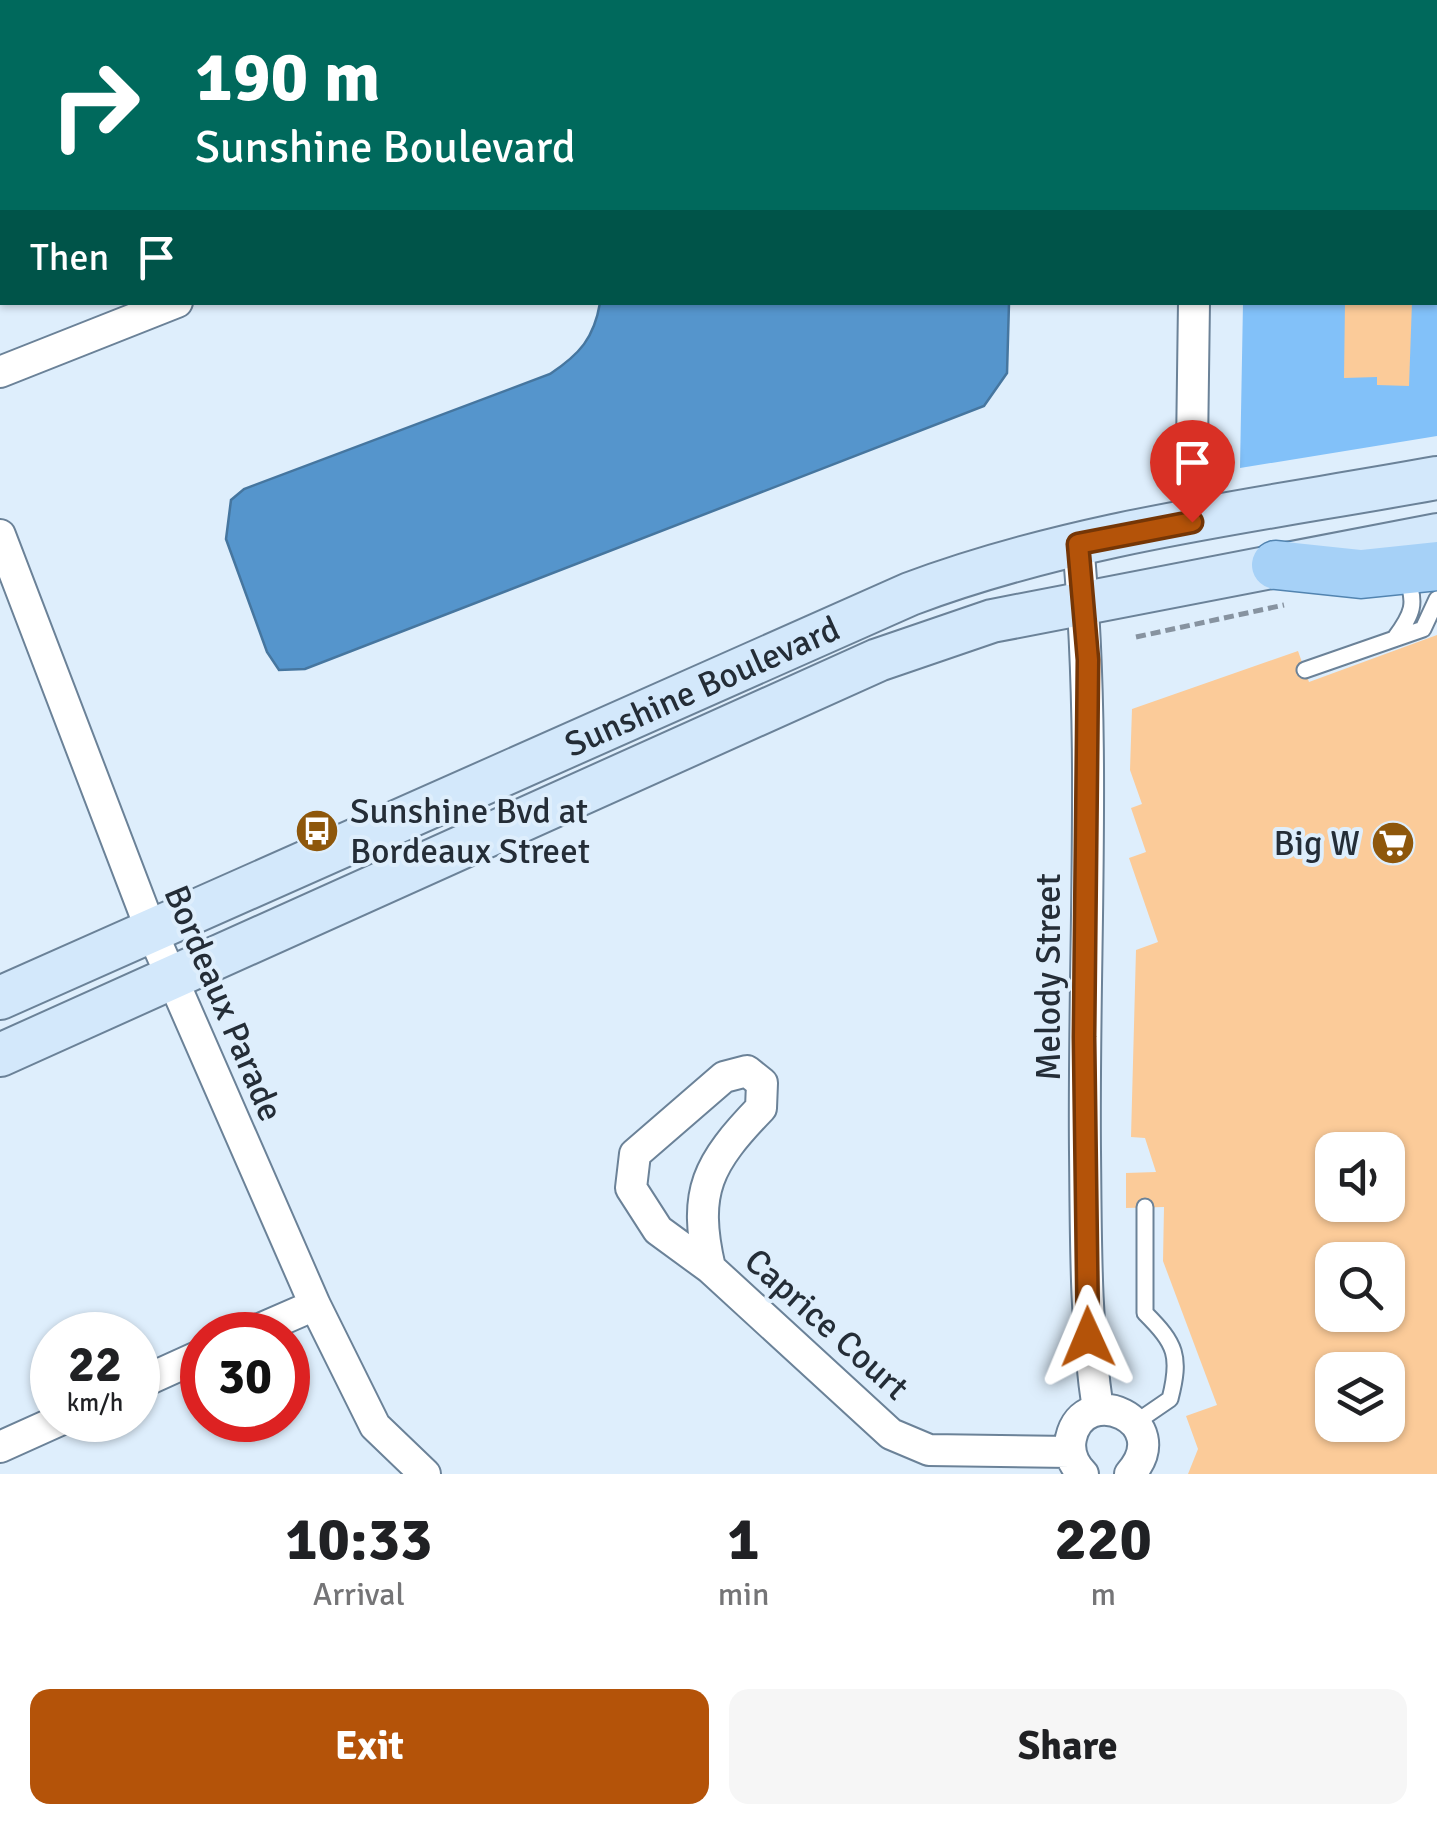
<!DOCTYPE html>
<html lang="en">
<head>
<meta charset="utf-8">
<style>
	:root { --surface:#fff; --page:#f6f6f6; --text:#202124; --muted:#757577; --accent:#b45309 }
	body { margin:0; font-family:Signika,sans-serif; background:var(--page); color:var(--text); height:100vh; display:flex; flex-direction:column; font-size:38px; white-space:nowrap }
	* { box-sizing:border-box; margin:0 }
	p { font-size:32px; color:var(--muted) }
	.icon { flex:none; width:55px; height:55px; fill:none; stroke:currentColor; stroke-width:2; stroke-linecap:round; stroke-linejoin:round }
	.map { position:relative; height:1474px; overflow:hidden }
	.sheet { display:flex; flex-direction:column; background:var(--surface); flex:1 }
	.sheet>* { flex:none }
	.guide { position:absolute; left:0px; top:0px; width:1438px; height:305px; box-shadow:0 2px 8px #0004; background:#00695c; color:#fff; overflow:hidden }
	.fabs { position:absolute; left:1315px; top:1132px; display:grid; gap:20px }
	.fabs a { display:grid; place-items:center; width:90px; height:90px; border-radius:20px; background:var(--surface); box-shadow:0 2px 8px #0004; font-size:50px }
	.speed { position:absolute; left:30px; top:1312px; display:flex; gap:20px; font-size:50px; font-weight:700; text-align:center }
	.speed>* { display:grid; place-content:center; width:130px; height:130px; border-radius:50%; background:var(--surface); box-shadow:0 2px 8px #0004; line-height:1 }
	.speed small { font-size:25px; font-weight:400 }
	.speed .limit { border:15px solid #d22; background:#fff; color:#111 }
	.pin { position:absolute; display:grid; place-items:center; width:85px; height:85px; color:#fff; margin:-102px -42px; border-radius:50% 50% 50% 0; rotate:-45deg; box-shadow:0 0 10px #0007 }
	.pin .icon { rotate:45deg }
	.me { position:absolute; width:110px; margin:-55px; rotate:359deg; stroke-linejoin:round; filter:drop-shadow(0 0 8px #0008) }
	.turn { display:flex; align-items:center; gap:35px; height:210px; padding:0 30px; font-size:45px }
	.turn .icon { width:130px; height:130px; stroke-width:2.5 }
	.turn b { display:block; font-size:70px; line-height:85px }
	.then { display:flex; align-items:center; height:95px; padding:0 30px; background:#0003; gap:20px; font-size:38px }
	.eta { display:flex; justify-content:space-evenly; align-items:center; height:170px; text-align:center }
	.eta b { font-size:60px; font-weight:800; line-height:70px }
	.action { display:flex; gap:20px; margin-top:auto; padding:20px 30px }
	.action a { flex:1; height:115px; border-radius:20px; background:var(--accent); color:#fff; font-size:40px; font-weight:800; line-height:115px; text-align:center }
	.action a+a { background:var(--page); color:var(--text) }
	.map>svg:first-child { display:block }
	.green { fill:#82c1f9 }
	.water { fill:#5595cc; stroke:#46769f; stroke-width:2.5 }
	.building { fill:#fbcb99; fill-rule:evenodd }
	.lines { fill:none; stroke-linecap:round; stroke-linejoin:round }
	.service-casing { stroke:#6b8298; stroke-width:19 }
	.minor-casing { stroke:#6b8298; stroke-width:34 }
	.secondary-casing { stroke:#6b8298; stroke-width:46 }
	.primary-casing { stroke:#5284b0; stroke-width:51 }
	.path { stroke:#8793a0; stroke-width:5; stroke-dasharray:10 5; stroke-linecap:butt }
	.service { stroke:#fff; stroke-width:15 }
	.minor { stroke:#fff; stroke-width:30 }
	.secondary { stroke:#d3e8fb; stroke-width:42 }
	.primary { stroke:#a6d1f7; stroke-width:48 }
	.route-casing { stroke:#753606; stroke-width:25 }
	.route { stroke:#b45309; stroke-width:18 }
	.labels { text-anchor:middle; stroke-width:8; stroke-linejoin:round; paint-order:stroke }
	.street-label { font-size:35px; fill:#242d37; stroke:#deeefc }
	.poi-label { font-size:35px; fill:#242d37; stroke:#deeefc; text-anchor:start }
</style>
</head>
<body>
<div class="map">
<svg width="1437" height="1474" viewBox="0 0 1437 1474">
	<rect width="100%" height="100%" fill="#deeefc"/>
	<path class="green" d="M1249,0H1437V436L1240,468L1243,303L1435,302V2Z"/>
	<path class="water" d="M0,0H434L2,2L0,166Z
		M578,0H1016L580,2Z
		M600,303H1009L1007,373L984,406L305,669L279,670L267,652L226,539L231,500L244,489L550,374C580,354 594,338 600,303Z"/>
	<path class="building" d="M1345,302H1412L1409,386L1377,385V377L1344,378Z
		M1437,635V1474H1188L1198,1449L1186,1416L1217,1405L1163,1261L1164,1207L1126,1208V1173L1156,1172L1145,1138L1131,1137L1136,950L1158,942L1129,858L1146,852L1131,808L1142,804L1130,770L1132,709L1298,651L1309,682ZM1332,1150H1388V1205H1332ZM1332,1260H1388V1315H1332ZM1332,1370H1388V1425H1332Z"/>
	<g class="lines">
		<g class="service-casing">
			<path id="service" d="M1395,638C1412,615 1418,603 1405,575
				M1305,670L1423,629L1437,599
				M1135,1423L1170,1399C1181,1356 1176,1344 1145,1313V1207"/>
		</g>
		<g class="minor-casing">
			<path id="minor" d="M1198,2V0
				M0,372L177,302
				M1191,522L1194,302
				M0,535L151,930L315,1305L375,1426L425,1474
				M1078,544C1097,746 1083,949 1085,1152C1086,1239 1085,1324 1098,1410
				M710,1268C692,1191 708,1163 761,1108L762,1083L747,1071L724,1077L635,1154L631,1188L658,1230L710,1268L891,1434L929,1450L1070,1452
				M246,1335L315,1305
				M138,1384L202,1355
				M0,1447L60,1420
				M1083,1474C1073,1464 1068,1452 1071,1438C1084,1380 1177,1421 1130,1474"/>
		</g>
		<g class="secondary-casing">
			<g id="secondary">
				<path id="s1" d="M0,998L910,594C1078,531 1261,510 1437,478"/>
				<path d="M0,1055L878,660L992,621L1437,535"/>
			</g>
		</g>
		<g class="primary-casing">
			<path id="primary" d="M1276,565L1361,574L1437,566"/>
		</g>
		<path class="path" d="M1259,2V0
			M1435,80H1437
			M1136,637L1284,605"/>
		<use href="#service" class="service"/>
		<use href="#minor" class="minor"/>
		<use href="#secondary" class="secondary"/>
		<use href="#primary" class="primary"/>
	</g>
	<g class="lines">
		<g class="route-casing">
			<path id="route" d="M1088,1337L1084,1037L1088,660L1078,544L1192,522"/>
		</g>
		<use href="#route" class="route"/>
	</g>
	<defs>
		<g id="bus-disc" transform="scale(2.25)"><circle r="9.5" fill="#8e570b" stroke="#deeefc"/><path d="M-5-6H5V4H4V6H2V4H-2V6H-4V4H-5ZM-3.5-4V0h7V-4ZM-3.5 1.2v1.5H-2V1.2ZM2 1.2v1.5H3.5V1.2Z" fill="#fff"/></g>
		<g id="supermarket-disc" transform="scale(2.25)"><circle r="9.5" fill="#8e570b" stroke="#deeefc"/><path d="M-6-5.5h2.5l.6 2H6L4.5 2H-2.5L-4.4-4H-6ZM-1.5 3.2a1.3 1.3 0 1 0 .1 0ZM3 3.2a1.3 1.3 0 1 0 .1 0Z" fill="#fff"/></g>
	</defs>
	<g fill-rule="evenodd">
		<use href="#bus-disc" x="317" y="831"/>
		<use href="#supermarket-disc" x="1393" y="843"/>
	</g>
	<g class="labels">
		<g class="street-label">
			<text dy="12" stroke="none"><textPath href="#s1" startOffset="768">Sunshine Boulevard</textPath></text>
			<text transform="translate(1048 977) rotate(-90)" y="12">Melody Street</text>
			<text transform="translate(224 1003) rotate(67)" y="12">Bordeaux Parade</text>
			<text transform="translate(827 1324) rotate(42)" y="12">Caprice Court</text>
		</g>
		<g class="poi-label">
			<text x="350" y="823">Sunshine Bvd at<tspan x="350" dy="40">Bordeaux Street</tspan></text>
			<text x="1360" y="855" text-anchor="end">Big W</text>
		</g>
	</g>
</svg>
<div class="fabs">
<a><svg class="icon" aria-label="sound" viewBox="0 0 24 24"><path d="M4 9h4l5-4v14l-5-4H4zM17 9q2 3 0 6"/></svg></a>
<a><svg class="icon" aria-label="search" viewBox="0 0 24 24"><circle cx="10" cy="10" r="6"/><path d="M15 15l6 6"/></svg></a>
<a><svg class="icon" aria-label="layers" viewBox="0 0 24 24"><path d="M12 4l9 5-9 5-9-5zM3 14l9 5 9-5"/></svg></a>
</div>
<div class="speed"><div>22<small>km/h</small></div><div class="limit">30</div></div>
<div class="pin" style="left:1192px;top:522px;background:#d93025"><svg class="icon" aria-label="arrive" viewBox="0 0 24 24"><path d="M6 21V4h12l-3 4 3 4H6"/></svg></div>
<svg class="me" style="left:1088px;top:1337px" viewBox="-20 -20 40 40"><path d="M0-17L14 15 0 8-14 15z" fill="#b45309" stroke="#fff" stroke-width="4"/></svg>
<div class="guide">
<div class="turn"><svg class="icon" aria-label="right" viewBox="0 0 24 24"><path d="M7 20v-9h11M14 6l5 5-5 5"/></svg><div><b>190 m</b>Sunshine Boulevard</div></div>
<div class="then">Then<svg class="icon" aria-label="arrive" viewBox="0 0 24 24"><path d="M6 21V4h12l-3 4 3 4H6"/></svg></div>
</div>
</div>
<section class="sheet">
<div class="eta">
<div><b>10:33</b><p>Arrival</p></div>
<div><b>1</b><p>min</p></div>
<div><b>220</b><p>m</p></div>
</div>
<div class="action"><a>Exit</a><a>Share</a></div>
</section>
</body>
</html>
